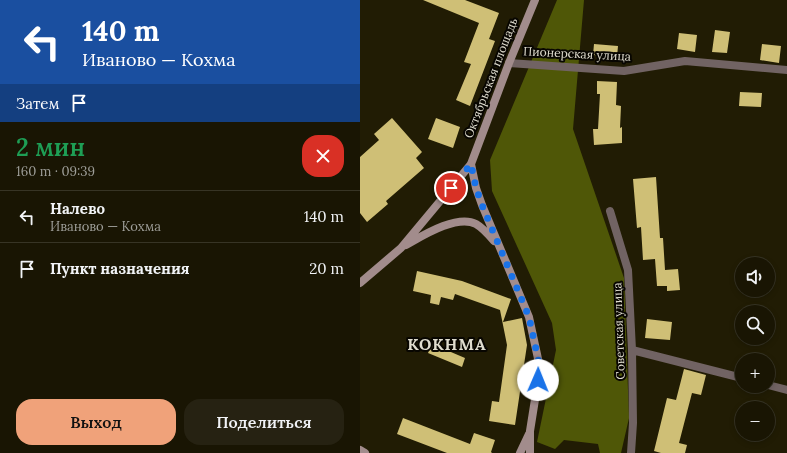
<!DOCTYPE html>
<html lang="ru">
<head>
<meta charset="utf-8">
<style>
	:root { --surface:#191503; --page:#262212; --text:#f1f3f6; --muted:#9f9f9a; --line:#373425; --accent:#f0a27a }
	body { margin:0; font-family:Lora,serif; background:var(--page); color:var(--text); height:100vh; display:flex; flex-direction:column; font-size:15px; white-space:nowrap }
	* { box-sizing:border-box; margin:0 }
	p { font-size:13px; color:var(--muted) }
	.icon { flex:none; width:22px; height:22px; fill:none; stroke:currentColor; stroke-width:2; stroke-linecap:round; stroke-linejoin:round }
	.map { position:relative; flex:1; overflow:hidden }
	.details { display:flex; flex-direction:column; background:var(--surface); width:360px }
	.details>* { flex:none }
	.hud { background:#1a4fa0; color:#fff; overflow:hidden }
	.fabs { position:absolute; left:375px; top:257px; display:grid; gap:8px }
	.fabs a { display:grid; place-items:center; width:40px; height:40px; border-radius:50%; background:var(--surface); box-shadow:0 2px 6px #0003,0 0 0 1px var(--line); font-size:20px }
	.pin { position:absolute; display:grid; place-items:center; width:34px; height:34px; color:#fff; margin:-17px; border:2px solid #fff; border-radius:50%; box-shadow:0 1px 4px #0007 }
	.me { position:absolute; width:44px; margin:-22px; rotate:1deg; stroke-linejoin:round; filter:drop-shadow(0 0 3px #0008) }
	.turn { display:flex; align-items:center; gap:14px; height:84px; padding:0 16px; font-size:18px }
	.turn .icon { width:52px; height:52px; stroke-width:2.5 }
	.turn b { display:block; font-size:28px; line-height:34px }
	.then { display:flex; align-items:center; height:38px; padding:0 16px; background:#0003; gap:8px; font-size:15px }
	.round { display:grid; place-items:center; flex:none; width:42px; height:42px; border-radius:16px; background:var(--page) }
	.headline { display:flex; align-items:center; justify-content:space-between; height:68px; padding:0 16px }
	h1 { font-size:24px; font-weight:600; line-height:30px; color:#1e9e55 }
	.primary-button { display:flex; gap:8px; margin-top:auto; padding:8px 16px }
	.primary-button a { flex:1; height:46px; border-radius:16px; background:var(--accent); color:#111; font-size:16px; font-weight:600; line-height:46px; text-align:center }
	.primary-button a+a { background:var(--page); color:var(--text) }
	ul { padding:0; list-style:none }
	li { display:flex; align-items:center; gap:12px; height:52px; padding:0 16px; border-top:1px solid var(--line) }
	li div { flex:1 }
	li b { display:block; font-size:15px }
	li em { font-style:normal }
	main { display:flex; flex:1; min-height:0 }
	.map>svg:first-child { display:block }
	.forest { fill:#4f5707 }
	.building { fill:#cfbf76 }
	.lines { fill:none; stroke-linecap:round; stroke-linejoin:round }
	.street { stroke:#716363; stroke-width:8 }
	.secondary { stroke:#a28c8c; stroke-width:8 }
	.route { stroke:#1a73e8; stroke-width:7; stroke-dasharray:0 12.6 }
	.labels { text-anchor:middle; stroke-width:4; stroke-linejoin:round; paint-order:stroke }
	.street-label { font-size:12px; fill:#e0ddcf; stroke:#080601 }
	.district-label { font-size:16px; font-weight:bold; letter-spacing:1px; fill:#e0ddcf; stroke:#080601 }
</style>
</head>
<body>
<main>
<section class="details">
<div class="hud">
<div class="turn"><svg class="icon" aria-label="left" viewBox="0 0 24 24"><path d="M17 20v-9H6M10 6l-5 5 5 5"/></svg><div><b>140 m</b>Иваново — Кохма</div></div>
<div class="then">Затем<svg class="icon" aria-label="arrive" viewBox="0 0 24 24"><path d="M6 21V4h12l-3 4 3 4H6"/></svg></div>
</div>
<div class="headline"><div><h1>2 мин</h1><p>160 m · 09:39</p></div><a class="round" style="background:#d93025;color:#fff"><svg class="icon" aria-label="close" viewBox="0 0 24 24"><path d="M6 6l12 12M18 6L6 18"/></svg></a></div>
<ul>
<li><svg class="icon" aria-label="left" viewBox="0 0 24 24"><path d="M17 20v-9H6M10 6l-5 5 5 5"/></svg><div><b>Налево</b><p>Иваново — Кохма</p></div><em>140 m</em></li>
<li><svg class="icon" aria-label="arrive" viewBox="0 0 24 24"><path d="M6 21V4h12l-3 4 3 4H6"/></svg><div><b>Пункт назначения</b></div><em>20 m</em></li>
</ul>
<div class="primary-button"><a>Выход</a><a>Поделиться</a></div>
</section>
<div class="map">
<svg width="427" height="453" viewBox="0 0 427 453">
	<rect width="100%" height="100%" fill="#211c04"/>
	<path class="forest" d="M197,0H224L213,129L264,278L269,418L261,453H240L238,444L204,440L195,449L177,442L196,350L192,323L132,191L130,160Z"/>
	<path class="building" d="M63,0H105L139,13L129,39L135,41L110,106L96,100L111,64L104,62L119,23Z
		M355,30L370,32L367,53L352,52Z
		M319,33L337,35L335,52L317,49Z
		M234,44L258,46L257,57L233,55Z
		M402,44L421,46L419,63L400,60Z
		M237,81L257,82L256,105L261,106L260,128L262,127V143L234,145L233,129H238L240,94H237Z
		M380,92L402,93L401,107L379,106Z
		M32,118L62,152L56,158L64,168L26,201L28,204L7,222L0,213V157L19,140L14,134Z
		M76,118L100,127L93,148L68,139Z
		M296,177L300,238H303L305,270L318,269L320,290L307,291V286H297L295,259L283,260L281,227L277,228L273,179Z
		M57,271L102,281L151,299L143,322L162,318L167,345L155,425L129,421L132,401L139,402L147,345L140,310L95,294L93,300L81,297L79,305L70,303L71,295L53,291Z
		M287,319L312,322L310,340L285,338Z
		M72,344L105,358L102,367L68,353Z
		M324,369L346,375L341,395L332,393L326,416L319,443L327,445L325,453H301L294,451L307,398L316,400Z
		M43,418L110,444L114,433L135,440L131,452L132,453H87L37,434Z"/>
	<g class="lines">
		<path class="street" d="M149,63L264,71L325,61L427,70
			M250,211L268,270L272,350L273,423L271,453
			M272,350L382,378
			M408,385L427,390"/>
		<path class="secondary" d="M111,164L116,188L122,205L169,317L180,368L170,431V453
			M46,245C62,236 97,214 116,224C123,228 129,235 134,241
			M0,283L41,248L111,164L149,63L175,0
			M0,450L5,453
			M160,453L169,434"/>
	</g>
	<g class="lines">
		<path class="route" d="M91,188L111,164L116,188L122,205L169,317L180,368L178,380"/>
	</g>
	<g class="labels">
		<g class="street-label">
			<text transform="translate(217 54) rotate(3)" y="4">Пионерская улица</text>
			<text transform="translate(131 78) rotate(-69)" y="4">Октябрьская площадь</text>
			<text transform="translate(259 331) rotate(-92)" y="4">Советская улица</text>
		</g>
		<g class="district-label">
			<text x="87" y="350">KOKHMA</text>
		</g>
	</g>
</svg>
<div class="fabs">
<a><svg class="icon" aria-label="sound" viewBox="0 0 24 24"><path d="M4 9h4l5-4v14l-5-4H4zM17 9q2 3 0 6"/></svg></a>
<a><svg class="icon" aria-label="search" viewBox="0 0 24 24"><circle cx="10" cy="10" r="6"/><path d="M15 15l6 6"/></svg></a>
<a>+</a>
<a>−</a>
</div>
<div class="pin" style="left:91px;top:188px;background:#d93025"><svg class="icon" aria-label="arrive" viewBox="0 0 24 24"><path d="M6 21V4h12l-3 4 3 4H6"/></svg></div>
<svg class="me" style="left:178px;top:380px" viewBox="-20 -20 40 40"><circle r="19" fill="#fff"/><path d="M0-13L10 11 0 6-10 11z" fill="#1a73e8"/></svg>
</div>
</main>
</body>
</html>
